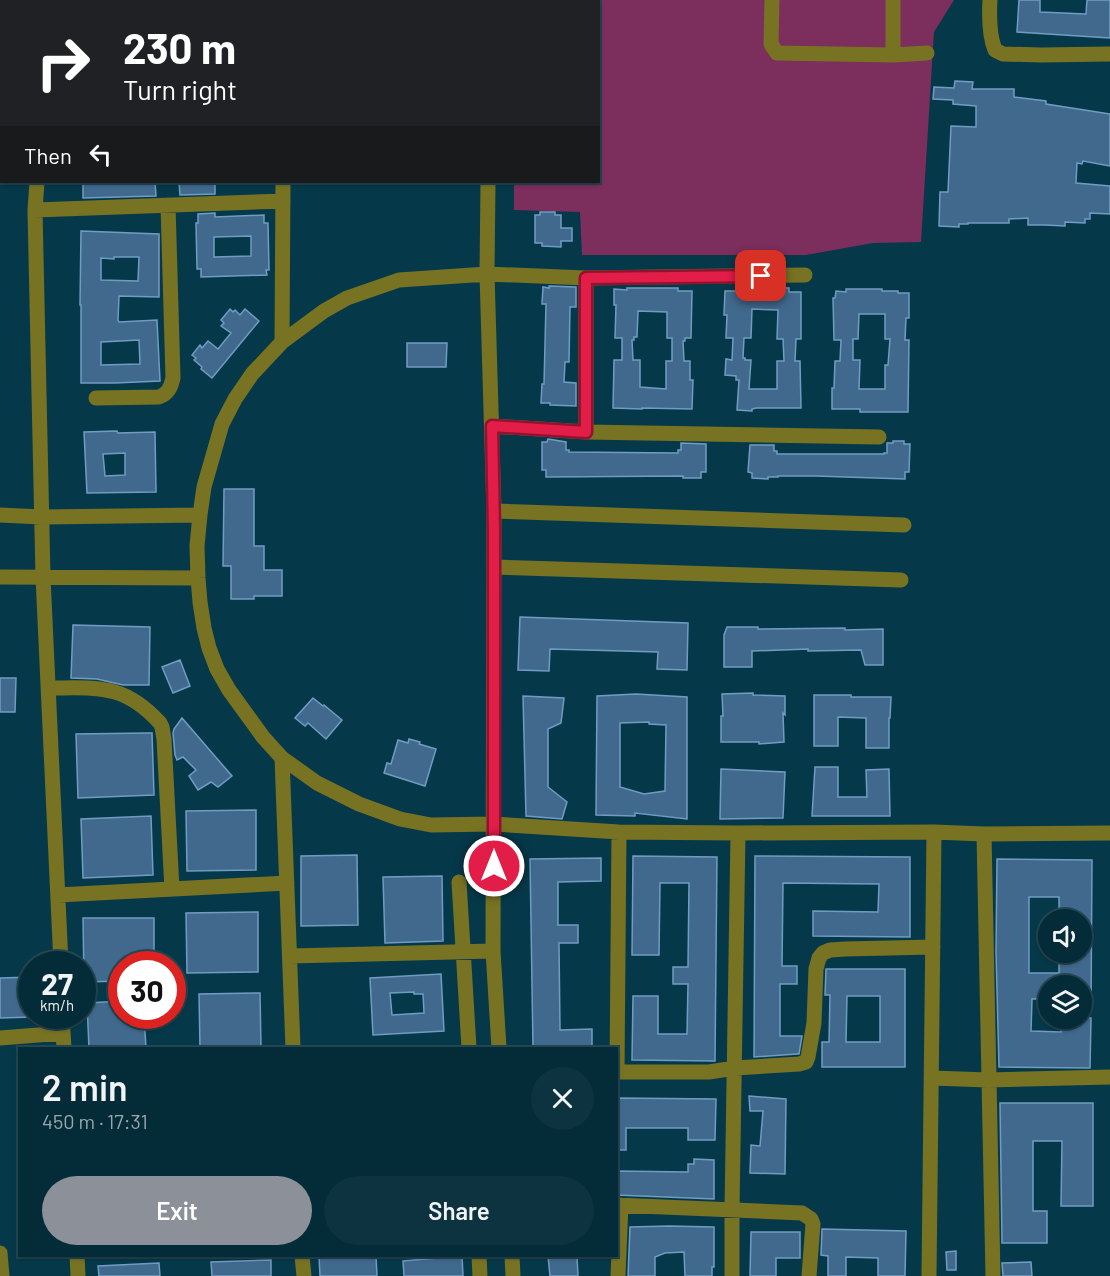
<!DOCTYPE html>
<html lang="en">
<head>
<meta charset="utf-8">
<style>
	:root { --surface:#042b38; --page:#0d3340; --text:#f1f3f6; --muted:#97a7ae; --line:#254753; --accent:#8c9099 }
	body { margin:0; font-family:Barlow,sans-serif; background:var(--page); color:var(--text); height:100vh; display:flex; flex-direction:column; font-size:22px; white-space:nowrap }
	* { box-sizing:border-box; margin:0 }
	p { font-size:20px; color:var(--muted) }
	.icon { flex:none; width:33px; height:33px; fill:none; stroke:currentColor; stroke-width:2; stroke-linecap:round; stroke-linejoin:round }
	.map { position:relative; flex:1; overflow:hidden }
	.sheet { position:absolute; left:18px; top:1047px; width:600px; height:210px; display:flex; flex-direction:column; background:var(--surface); border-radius:0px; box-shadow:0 2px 4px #0004,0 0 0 2px var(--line) }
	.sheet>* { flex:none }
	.banner { position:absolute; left:0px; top:0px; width:600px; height:183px; box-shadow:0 2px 4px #0004,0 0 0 2px var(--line); background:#202124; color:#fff; overflow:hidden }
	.controls { position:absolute; left:1038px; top:909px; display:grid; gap:12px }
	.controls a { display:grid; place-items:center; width:54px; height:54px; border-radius:50%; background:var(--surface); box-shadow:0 2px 4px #0004,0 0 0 2px var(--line); font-size:30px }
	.speed { position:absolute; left:18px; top:951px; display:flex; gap:12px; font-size:30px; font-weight:700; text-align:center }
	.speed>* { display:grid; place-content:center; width:78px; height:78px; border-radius:50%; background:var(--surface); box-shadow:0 2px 4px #0004,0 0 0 2px var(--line); line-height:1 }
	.speed small { font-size:15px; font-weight:400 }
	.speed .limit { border:9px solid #d22; background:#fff; color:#111 }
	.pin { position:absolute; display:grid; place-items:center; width:51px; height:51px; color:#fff; margin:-26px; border-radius:12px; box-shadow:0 3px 9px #0006 }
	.me { position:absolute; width:66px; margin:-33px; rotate:0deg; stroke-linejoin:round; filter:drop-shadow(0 0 4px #0008) }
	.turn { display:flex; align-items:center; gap:21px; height:126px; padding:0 24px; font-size:27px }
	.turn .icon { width:78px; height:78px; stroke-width:2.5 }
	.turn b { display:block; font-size:42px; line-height:51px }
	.then { display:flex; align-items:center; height:57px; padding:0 24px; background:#0003; gap:12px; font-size:22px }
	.round { display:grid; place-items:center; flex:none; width:63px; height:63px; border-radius:32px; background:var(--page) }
	.head { display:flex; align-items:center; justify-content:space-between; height:102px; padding:0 24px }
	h1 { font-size:36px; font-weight:600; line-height:45px }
	.primary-button { display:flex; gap:12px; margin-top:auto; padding:12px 24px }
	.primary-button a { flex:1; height:69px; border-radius:36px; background:var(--accent); color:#fff; font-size:24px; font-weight:600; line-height:69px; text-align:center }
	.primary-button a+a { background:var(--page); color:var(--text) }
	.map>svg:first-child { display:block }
	.green { fill:#7c2e5d }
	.building { fill:#40698d; stroke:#719cc2; stroke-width:1.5; fill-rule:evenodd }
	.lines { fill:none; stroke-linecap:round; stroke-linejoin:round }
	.minor { stroke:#787322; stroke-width:15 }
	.route-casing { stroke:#92132f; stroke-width:15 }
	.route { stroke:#e11d48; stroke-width:10 }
</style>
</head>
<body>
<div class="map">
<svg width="1110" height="1276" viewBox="0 0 1110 1276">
	<rect width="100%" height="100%" fill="#05394a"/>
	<path class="green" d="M512,0H954L934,32L921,242L873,243L806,255H582L580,212L514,210V182H598V2H512Z"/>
	<path class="building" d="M1019,0H1040V12L1086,14L1087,0H1110V38L1017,32Z
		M955,81L973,82L972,89H1014V97L1046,101V104L1110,114V166L1083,161L1082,164L1077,163L1076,183L1110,186V214L1090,213V219H1085V223L1065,222V226L1045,225H1028V218L1009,219V223H968V224H959V227L939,226L940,192H948L951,126L976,127V106L953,104V100L933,99L934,87L954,88Z
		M83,182H155L156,196L83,198Z
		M179,182H215V194L180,195Z
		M540,212H555V215H561V228H572V241H561V247L542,246V243H535V215H540Z
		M215,213V217L264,215V223H268L269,270H266L267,275L201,277V269H197L196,223H198V214ZM251,236V256L214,257V237Z
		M81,231L159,234V297L119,296L118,320L119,322L157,320L160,381L115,383H81V305H80ZM114,257H139L138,281L101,280V258L114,259ZM139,340L140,364L101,365V342Z
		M549,286L576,287V307H570L569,362H565L564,382L576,383V406L550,405V403H541L542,384H544L546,304H542L543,287L549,288Z
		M754,287L789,288V292H801V339H796L795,361H800L801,408H756L752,409V411L737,410L739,380H736V376L725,375L726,359L732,360L733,338H726L727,315H724L725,291H739V289H753ZM752,309L778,310L777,339H783L784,361H777V389H749L751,360H745V358H743L744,338H751Z
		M627,288H678V291H692L691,338H685V341H683L684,361H690V380H693L692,409L642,408V409L613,408L614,360H622V338H615L616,305H614V289L627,290ZM638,311L667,312V338H672V361H666V389L640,387V360H633L632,340H634V337H637Z
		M846,289H882V291H898V293H909V318H906L905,340H909L908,412H860V409H832V388H834L835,361H840L841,340H834L833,298H835L836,291L846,292ZM859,314H885V339H890L888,365H885V389H859L860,360H853V339H858Z
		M230,309L233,312L235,310L240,315L245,309L259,321L212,378L201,369L202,367L194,360L196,358L192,355L200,345L202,348L208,341L218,349L231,333L221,326L224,323L221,320Z
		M407,343H447L446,367H407Z
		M117,431L118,433L155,432L156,492L87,493L84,432ZM125,453V475L105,476L103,454Z
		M548,439L566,442V450H569V452L678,453V450H681V443L706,444V472H701V478H683V476L546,477V470H542V442H547Z
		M893,441H904V444H910L909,472H905V479L816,476H778V477H768V479L752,478V473L748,472L750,445H774V451H777V454H884V453H887V443H893Z
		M224,489H254V546H264V570H282V596H254V599H231V566H223Z
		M520,617L688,623L687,670L657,669L658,652L550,649L549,671L518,670Z
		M73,625L150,627L149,685H123L97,679L71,678Z
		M727,627H758V629L845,628V630L883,629V665H865L861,650L808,651V649L752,651V667H724V635Z
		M180,660L190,686L173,693L162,667Z
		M0,678H16L15,712H0Z
		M753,693V695L785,696V715L783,713L784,742L759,744V742H721V716H723L722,694Z
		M636,694L687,697V819L635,813V816L596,815L597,696ZM649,722V724L666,725L665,791L644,794L620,787V723Z
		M814,695H851V697H891L890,718H889V748H866V718L838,717V746H814Z
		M523,696L564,698L561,723L548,729V787L567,802L562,819L526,816Z
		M313,698L323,706L324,705L342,720L326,739L308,723L305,726L295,718Z
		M182,718L232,776L218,787L211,782L198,790L189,776L196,770L183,757L177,760L175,755L173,733L174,729Z
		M147,733H152L154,795L78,798L76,734Z
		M409,739L420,742L419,744L436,749L425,786L384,773L387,763L391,764L398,740L408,743Z
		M815,767H838V797H867L866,770L889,769L890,816H812Z
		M721,769L785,772L783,818L720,819Z
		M256,810V870L187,871L186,811Z
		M151,816L153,875L83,878L81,819Z
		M357,855L358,925L301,926V856Z
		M633,856L717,857L715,1061L632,1060L633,996H658V1034H687L688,984H673V967H688L689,883H660L659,955H632Z
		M755,856L910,857V937L813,936V911L878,912L879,884L783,883L782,966H797V984H780V1036H802L799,1054H797L754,1057Z
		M601,858V881L558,882V925H578V943H559L560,1030L592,1029V1048H533L530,859Z
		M997,859L1092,860L1091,1009H1082V986H1048V999H1032L1031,1031L1061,1032L1062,1018H1091L1090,1068L999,1067L996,952ZM1029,897H1059V920H1082V952H1059V973H1029Z
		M442,876L443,941L385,943L383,877Z
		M258,912V972L187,973L186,913Z
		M83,918H154V964H122V981L84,982Z
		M826,969H905V1067H822V1042H829L830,995H825ZM847,996H880V1042H846Z
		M441,974L444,1031L373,1035L370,978ZM414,992V994H423L424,1013L392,1015L390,993Z
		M32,977V1017L0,1018V978Z
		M260,993L261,1048H200L199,994Z
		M122,1001V1016H144L146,1048H89L87,1003Z
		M749,1096L786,1099L785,1174L750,1173L751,1145L760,1146L763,1111H750Z
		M616,1098L716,1099L715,1140H688V1128H626V1150H616Z
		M1000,1103H1093V1206H1061L1062,1141H1033V1211H1047V1243H1002Z
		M694,1159L714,1160V1199L616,1195V1171L688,1172V1164H694Z
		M669,1226L714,1227V1267H712V1276H685L684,1252L665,1253L655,1257V1276H628L630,1227Z
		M822,1229L906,1231L905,1276H878V1258L846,1257V1276H828V1256L821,1255Z
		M751,1232H800V1258H776V1276H750Z
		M956,1251V1270H947L946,1252Z
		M319,1256H376L377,1276H320Z
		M462,1256L463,1276H404L403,1261Z
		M548,1256H577L578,1276H550Z
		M271,1260V1276H212L211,1262Z
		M1031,1262L1032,1276H1003L1002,1263Z
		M159,1263L160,1276H99L98,1266Z"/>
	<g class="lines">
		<path class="minor" d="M772,0L771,44L777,53L893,55L927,53
			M893,0V55
			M990,0C989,17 989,35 995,50L1003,54L1041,55L1110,54
			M40,2V0
			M283,2V0
			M490,2V0
			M0,154H2
			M37,182L35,210L43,577L61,964
			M488,182L487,274L494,511L493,951L499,1048
			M35,210L283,201
			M805,275L586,278L487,274L399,280L347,298L324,311L282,342L252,374L235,399L222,424L204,487L200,515L197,546L198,578L200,602L204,628L209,648L217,669L229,690L263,737L282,758L317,783L359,804L400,819L431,825L494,824L619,832L738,833L934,832L984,834L1110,833
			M282,342L283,182
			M96,398L159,397C168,394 171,387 173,378L168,205
			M492,426L586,432L879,437
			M586,432V278
			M494,511L904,525
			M0,515L42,517L200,515
			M494,567L901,580
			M0,577L198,578
			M49,688C97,688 124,683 160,723L162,727L164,739L172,889
			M282,758L293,1048
			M984,834L993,1276
			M459,882L469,1048
			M58,895L287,883
			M290,956L493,951
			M62,1016L64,1048
			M0,1038L63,1033
			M616,1072H709L735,1068L799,1064L806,1062L808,1057L814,1023L816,969L819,958L823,953L830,950L845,949L933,947
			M617,1072L619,832
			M932,1078L988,1080L1110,1077
			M616,1205L802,1213L811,1219L813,1224L809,1276
			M0,1253L2,1276
			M77,1256L78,1276
			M302,1256L304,1276
			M479,1256L480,1276
			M512,1256L513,1276
			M618,1276L621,1205
			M732,1276V1209L738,833
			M929,1276L934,832"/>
	</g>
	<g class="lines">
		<g class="route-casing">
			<path id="route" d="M494,866V529L492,426L586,432V278L761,276"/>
		</g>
		<use href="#route" class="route"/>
	</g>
</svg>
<div class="controls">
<a><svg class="icon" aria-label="sound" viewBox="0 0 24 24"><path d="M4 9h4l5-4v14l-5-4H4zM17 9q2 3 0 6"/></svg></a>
<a><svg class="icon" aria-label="layers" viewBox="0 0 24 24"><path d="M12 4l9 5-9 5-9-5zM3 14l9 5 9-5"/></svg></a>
</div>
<div class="speed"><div>27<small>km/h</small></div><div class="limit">30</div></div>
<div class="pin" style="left:761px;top:276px;background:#d93025"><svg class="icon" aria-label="arrive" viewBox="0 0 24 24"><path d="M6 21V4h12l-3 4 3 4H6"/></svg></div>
<svg class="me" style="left:494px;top:866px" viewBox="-20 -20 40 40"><circle r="17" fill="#e11d48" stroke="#fff" stroke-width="3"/><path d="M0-11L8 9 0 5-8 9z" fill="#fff"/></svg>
<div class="banner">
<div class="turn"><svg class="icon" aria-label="right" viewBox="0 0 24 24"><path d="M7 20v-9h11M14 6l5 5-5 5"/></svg><div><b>230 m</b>Turn right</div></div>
<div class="then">Then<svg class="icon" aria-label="left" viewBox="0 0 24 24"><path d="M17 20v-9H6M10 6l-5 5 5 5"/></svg></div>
</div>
<section class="sheet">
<div class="head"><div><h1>2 min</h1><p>450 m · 17:31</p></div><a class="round"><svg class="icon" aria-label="close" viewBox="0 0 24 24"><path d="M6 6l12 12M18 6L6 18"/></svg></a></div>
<div class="primary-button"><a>Exit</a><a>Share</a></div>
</section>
</div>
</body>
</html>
